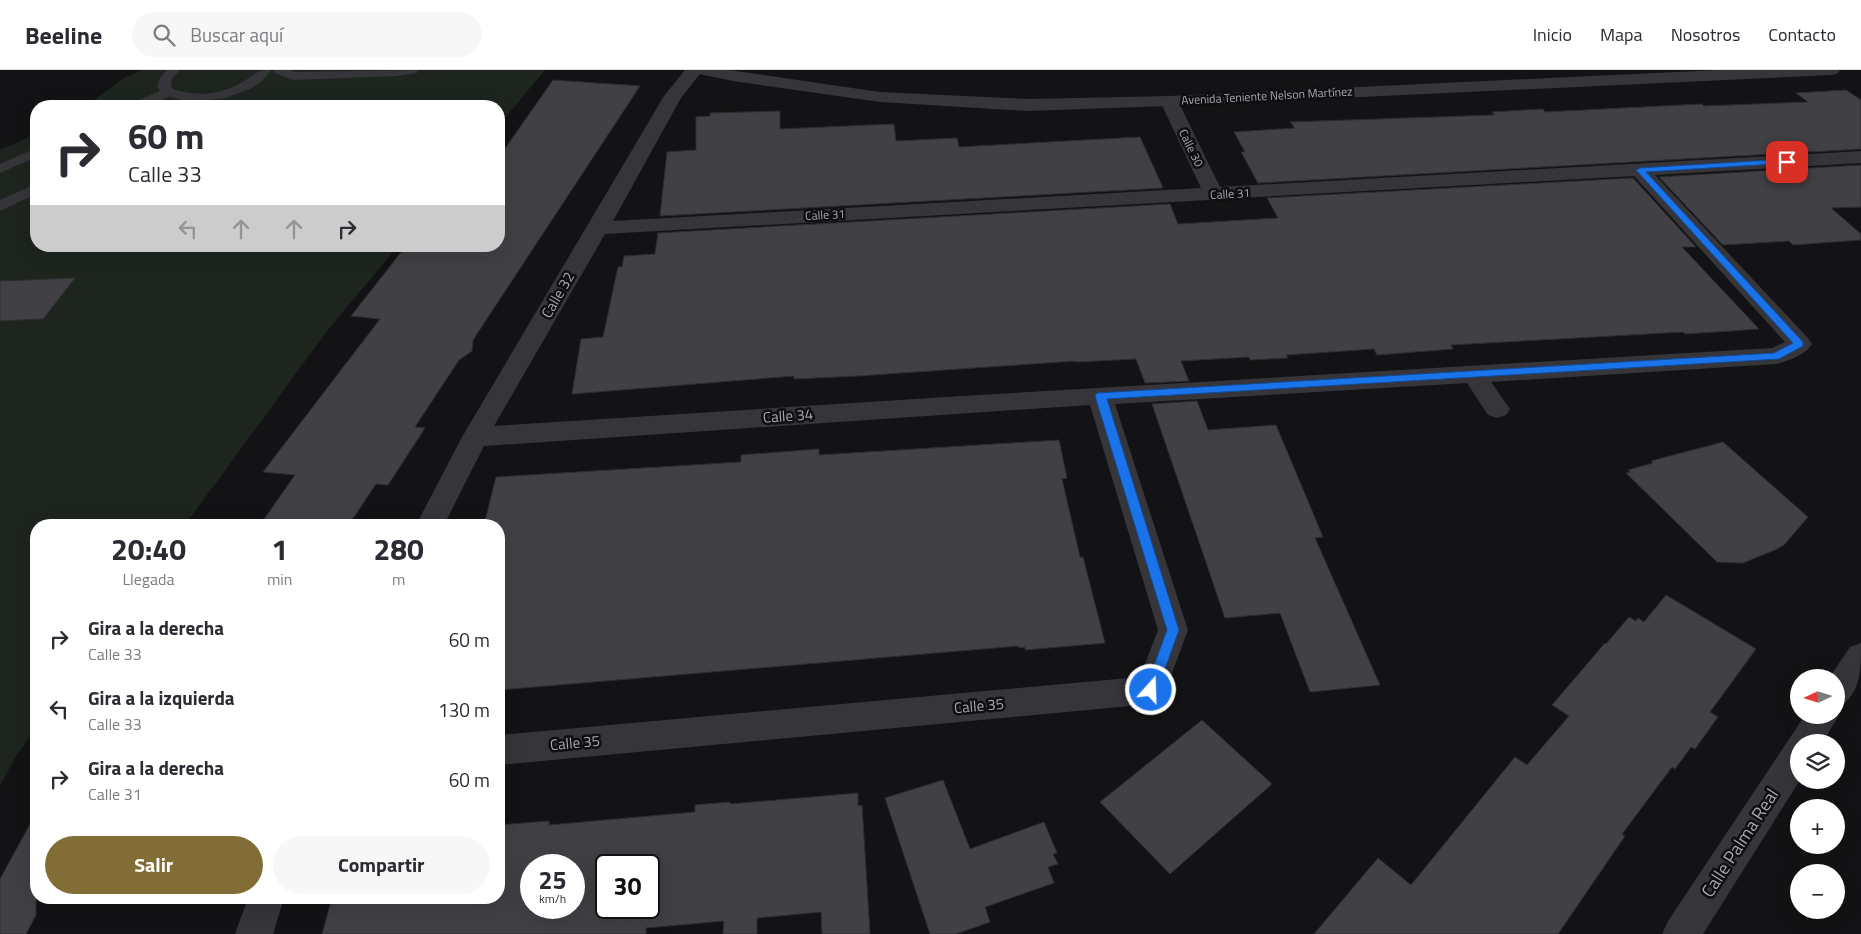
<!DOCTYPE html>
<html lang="es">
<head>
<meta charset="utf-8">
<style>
	:root { --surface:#fff; --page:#f7f7f7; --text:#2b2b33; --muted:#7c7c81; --line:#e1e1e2; --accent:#816d35 }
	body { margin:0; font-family:"Titillium Web",sans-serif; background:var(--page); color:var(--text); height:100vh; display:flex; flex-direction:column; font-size:19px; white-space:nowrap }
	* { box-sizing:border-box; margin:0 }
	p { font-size:16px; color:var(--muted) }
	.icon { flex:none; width:28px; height:28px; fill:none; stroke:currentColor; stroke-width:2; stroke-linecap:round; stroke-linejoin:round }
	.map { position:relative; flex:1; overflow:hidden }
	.panel { position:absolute; left:30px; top:449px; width:475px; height:385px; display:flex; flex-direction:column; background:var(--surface); border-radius:20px; box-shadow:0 5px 20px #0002 }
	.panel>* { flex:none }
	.banner { position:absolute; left:30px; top:30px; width:475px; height:152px; border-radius:20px; box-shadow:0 5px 20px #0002; background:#fff; color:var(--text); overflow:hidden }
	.needle { width:32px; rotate:266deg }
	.fabs { position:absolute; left:1790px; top:599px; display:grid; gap:10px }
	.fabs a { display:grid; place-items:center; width:55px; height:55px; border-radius:50%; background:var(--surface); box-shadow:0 5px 20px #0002; font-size:25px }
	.speed { position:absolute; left:520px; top:784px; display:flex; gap:10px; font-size:25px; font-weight:700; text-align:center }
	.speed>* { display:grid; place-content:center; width:65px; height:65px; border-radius:50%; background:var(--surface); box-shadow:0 5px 20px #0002; line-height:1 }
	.speed small { font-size:12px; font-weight:400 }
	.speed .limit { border:2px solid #111; border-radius:8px; background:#fff; color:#111 }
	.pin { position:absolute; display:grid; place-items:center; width:42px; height:42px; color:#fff; margin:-21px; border-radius:10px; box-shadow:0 2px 8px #0006 }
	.me { position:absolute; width:55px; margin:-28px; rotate:20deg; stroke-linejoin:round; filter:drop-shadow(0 0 4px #0008) }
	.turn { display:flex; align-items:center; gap:18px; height:105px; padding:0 15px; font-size:22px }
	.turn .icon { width:65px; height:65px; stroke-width:2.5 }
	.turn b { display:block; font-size:35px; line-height:42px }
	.lanes { display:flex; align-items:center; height:48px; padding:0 15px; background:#0003; justify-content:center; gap:25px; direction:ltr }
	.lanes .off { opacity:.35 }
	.eta { display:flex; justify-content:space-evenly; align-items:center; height:85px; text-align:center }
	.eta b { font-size:30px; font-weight:700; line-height:35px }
	.cta { display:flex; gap:10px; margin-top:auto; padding:10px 15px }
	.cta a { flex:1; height:58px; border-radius:30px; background:var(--accent); color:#fff; font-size:20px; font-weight:700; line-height:58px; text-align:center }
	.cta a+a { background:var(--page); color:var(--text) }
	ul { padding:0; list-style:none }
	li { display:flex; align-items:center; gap:15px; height:70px; padding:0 15px }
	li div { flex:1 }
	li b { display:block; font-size:19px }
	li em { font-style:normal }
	header { display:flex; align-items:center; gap:30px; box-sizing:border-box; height:70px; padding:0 25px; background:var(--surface); border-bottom:1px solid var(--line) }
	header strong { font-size:24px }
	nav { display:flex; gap:28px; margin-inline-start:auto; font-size:18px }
	.search { width:350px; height:45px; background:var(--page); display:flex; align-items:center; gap:12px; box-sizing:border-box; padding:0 18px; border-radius:28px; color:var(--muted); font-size:19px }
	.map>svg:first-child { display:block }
	.green { fill:#1e251f }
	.building { fill:#404045; stroke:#2e2d31; fill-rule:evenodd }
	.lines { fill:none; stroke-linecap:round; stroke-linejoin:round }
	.service { fill:#35353a; fill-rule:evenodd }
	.minor { fill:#35353a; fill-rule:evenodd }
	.tertiary { fill:#35353a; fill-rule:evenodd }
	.route { fill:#1a73e8; stroke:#114b97 }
	.labels { text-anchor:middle; stroke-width:5; stroke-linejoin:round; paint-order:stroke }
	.far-street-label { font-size:12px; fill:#a6a9b5; stroke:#0f0e10 }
	.street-label { font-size:15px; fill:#a6a9b5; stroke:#0f0e10 }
	.near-street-label { font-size:18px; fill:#a6a9b5; stroke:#0f0e10 }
</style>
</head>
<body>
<header>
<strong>Beeline</strong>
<div class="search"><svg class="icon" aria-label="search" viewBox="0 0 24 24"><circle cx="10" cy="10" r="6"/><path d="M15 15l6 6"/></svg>Buscar aquí</div>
<nav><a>Inicio</a><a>Mapa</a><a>Nosotros</a><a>Contacto</a></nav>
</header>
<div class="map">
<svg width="1861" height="864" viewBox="0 0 1861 864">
	<rect width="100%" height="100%" fill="#131315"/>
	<path class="green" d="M142,0H545L499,55V36H86L124,8Z
		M36,64V176H398L327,261L185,455H36V658L16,686L0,716V80Z"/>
	<path class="building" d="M553,10L640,16L473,270L472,281L459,290L415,357L425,358L388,415L376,414L350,453L346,455H260L295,405L263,402L380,249L351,246L406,176H499V87Z
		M1846,20L1861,30V79L1258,113L1241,82H1245L1234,62L1295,58L1290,52L1495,45L1492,42L1543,39L1545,42L1702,34L1704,36L1808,32L1796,23Z
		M780,41V59L894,54L896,71L957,68L959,77L1140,67L1163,118L660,146L667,82L696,80V47L710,46V43Z
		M1861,95V137L1831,138L1861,164V170L1793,175L1789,171L1723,175L1659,107Z
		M1633,108L1696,177H1682L1759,259L1685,264L1683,262L1451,275L1453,279L1377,285L1374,279L1286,285L1288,288L1250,290L1249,287L1181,291L1189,311L1145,313L1136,289L1076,292L1075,291L858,306L794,309V306L572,324L581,269L603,267L618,197H622L624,186L655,184L658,163L1170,134L1178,154L1278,148L1267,128Z
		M75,208L43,249L0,251V211Z
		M1197,331L1208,360L1276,355L1323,467L1315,468L1380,615L1310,622L1280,543L1225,548L1152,334Z
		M1059,370L1067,408L1062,409L1080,487H1083L1105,573L1025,580V577L1019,578V576L499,620V455H484L496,407L741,392V385L819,379V385Z
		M1723,372L1808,447L1784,475L1777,479L1743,493L1717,492L1626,403L1630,402L1628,400L1653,393L1651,391Z
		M1666,525L1756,579L1710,642L1718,647L1695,679L1691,677L1675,699L1672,697L1622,764L1625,766L1558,864H1314L1378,788L1411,815L1515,687L1527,695L1569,646L1552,635L1605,573L1606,574L1629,547L1636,551L1638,548L1644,552Z
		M1202,650L1272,714L1170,804L1100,732Z
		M943,710L970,779L1044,752L1057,783L1053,784L1058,794L1048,797L1054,813L985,837L990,852L956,864H930L885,728Z
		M858,723V736L862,735L870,864H822L821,842L757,848V864H723L724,851L646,858V864H322L332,828H499V755L549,751V755L695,742V735L730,732V734ZM531,795H574V838H531ZM606,795H649V838H606Z
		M36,743V845L26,864H0V809Z"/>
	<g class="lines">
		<path class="service" d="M167,0H180L172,9L171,16L173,19C195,27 220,25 241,13C256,5 253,0 271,0L261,12L250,19L225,28L193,32L169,27L147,36H130L132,33L160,21L157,16L160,8Z
			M274,0H290L295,2L418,0L417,3L396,6L293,10L275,3Z
			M36,78V87L0,103V94Z
			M36,114V124L0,141V130Z"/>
		<path class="minor" d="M685,0H703L681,28L613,151L1201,118L1160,31L1163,27L1169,26L1175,27L1178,31L1220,117L1861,81V93L1655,105L1808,268L1812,274C1805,285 1788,291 1776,294L1491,312L1510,339L1506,345L1497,348L1488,345L1467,313L1115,334L1188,560L1162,630L1151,634L499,695V665L1140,607L1158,560L1090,335L484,376L444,455H416L462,367L664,26ZM1634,106L1785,272L1772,278L962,326L494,356L605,164L1209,130L1214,131L1221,129Z
			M1861,573C1861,599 1861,627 1836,638V608H1829L1850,577Z
			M1836,639L1839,645L1823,672H1799L1800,710L1703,864H1662L1668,851L1805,645H1836Z
			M248,828H284L273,864H235Z"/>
		<path class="tertiary" d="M696,0H730L880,22L1028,29L1169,26L1718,0H1840L1837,4L1831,5L1169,36L1028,41L880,32L733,11L699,4Z"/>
	</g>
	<path class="route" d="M1787,89L1790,90V93L1646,102L1803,272V276L1779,289L1107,329L1179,560L1156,624L1151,626L1147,624L1145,620L1167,560L1095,326L1097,323L1774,283L1793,273L1636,100L1640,98Z"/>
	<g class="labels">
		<g class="far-street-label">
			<text transform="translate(1267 26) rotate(-3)" y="4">Avenida Teniente Nelson Martínez</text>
			<text transform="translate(1191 78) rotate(64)" y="4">Calle 30</text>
			<text transform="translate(1230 124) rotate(-3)" y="4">Calle 31</text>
			<text transform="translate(825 145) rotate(-3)" y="4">Calle 31</text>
		</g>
		<g class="street-label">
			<text transform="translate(558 225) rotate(-60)" y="5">Calle 32</text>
			<text transform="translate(788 346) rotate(-4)" y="5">Calle 34</text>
			<text transform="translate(979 636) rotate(-5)" y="5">Calle 35</text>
			<text transform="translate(575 673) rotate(-5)" y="5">Calle 35</text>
		</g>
		<g class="near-street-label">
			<text transform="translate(1740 773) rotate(-57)" y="6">Calle Palma Real</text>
		</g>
	</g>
</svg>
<div class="fabs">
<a><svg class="needle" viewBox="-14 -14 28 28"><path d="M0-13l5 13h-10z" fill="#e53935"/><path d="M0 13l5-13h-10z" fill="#7c7c81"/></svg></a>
<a><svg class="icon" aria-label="layers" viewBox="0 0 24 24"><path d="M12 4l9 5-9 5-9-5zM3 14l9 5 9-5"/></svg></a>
<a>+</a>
<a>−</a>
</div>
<div class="speed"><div>25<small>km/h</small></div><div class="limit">30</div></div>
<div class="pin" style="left:1787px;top:92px;background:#d93025"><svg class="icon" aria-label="arrive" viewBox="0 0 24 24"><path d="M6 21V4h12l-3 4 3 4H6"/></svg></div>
<svg class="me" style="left:1151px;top:620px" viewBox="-20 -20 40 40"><circle r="17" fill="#1a73e8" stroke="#fff" stroke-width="3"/><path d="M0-11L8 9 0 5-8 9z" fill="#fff"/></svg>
<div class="banner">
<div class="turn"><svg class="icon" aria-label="right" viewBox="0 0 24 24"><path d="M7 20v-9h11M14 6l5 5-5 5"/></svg><div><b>60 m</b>Calle 33</div></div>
<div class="lanes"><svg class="icon off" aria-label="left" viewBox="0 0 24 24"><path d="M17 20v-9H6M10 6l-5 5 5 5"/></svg><svg class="icon off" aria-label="ahead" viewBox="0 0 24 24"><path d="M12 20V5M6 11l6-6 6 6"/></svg><svg class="icon off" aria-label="ahead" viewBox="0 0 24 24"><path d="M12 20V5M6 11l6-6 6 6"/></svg><svg class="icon" aria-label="right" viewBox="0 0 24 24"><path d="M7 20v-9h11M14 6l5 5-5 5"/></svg></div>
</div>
<section class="panel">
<div class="eta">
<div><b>20:40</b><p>Llegada</p></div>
<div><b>1</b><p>min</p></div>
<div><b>280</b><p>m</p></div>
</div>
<ul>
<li><svg class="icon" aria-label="right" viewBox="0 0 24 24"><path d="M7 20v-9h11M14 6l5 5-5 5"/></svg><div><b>Gira a la derecha</b><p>Calle 33</p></div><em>60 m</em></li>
<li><svg class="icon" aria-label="left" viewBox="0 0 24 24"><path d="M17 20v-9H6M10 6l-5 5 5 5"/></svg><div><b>Gira a la izquierda</b><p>Calle 33</p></div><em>130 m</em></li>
<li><svg class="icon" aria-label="right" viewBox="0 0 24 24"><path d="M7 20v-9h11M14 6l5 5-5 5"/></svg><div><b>Gira a la derecha</b><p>Calle 31</p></div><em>60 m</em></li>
</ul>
<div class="cta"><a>Salir</a><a>Compartir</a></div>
</section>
</div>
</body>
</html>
